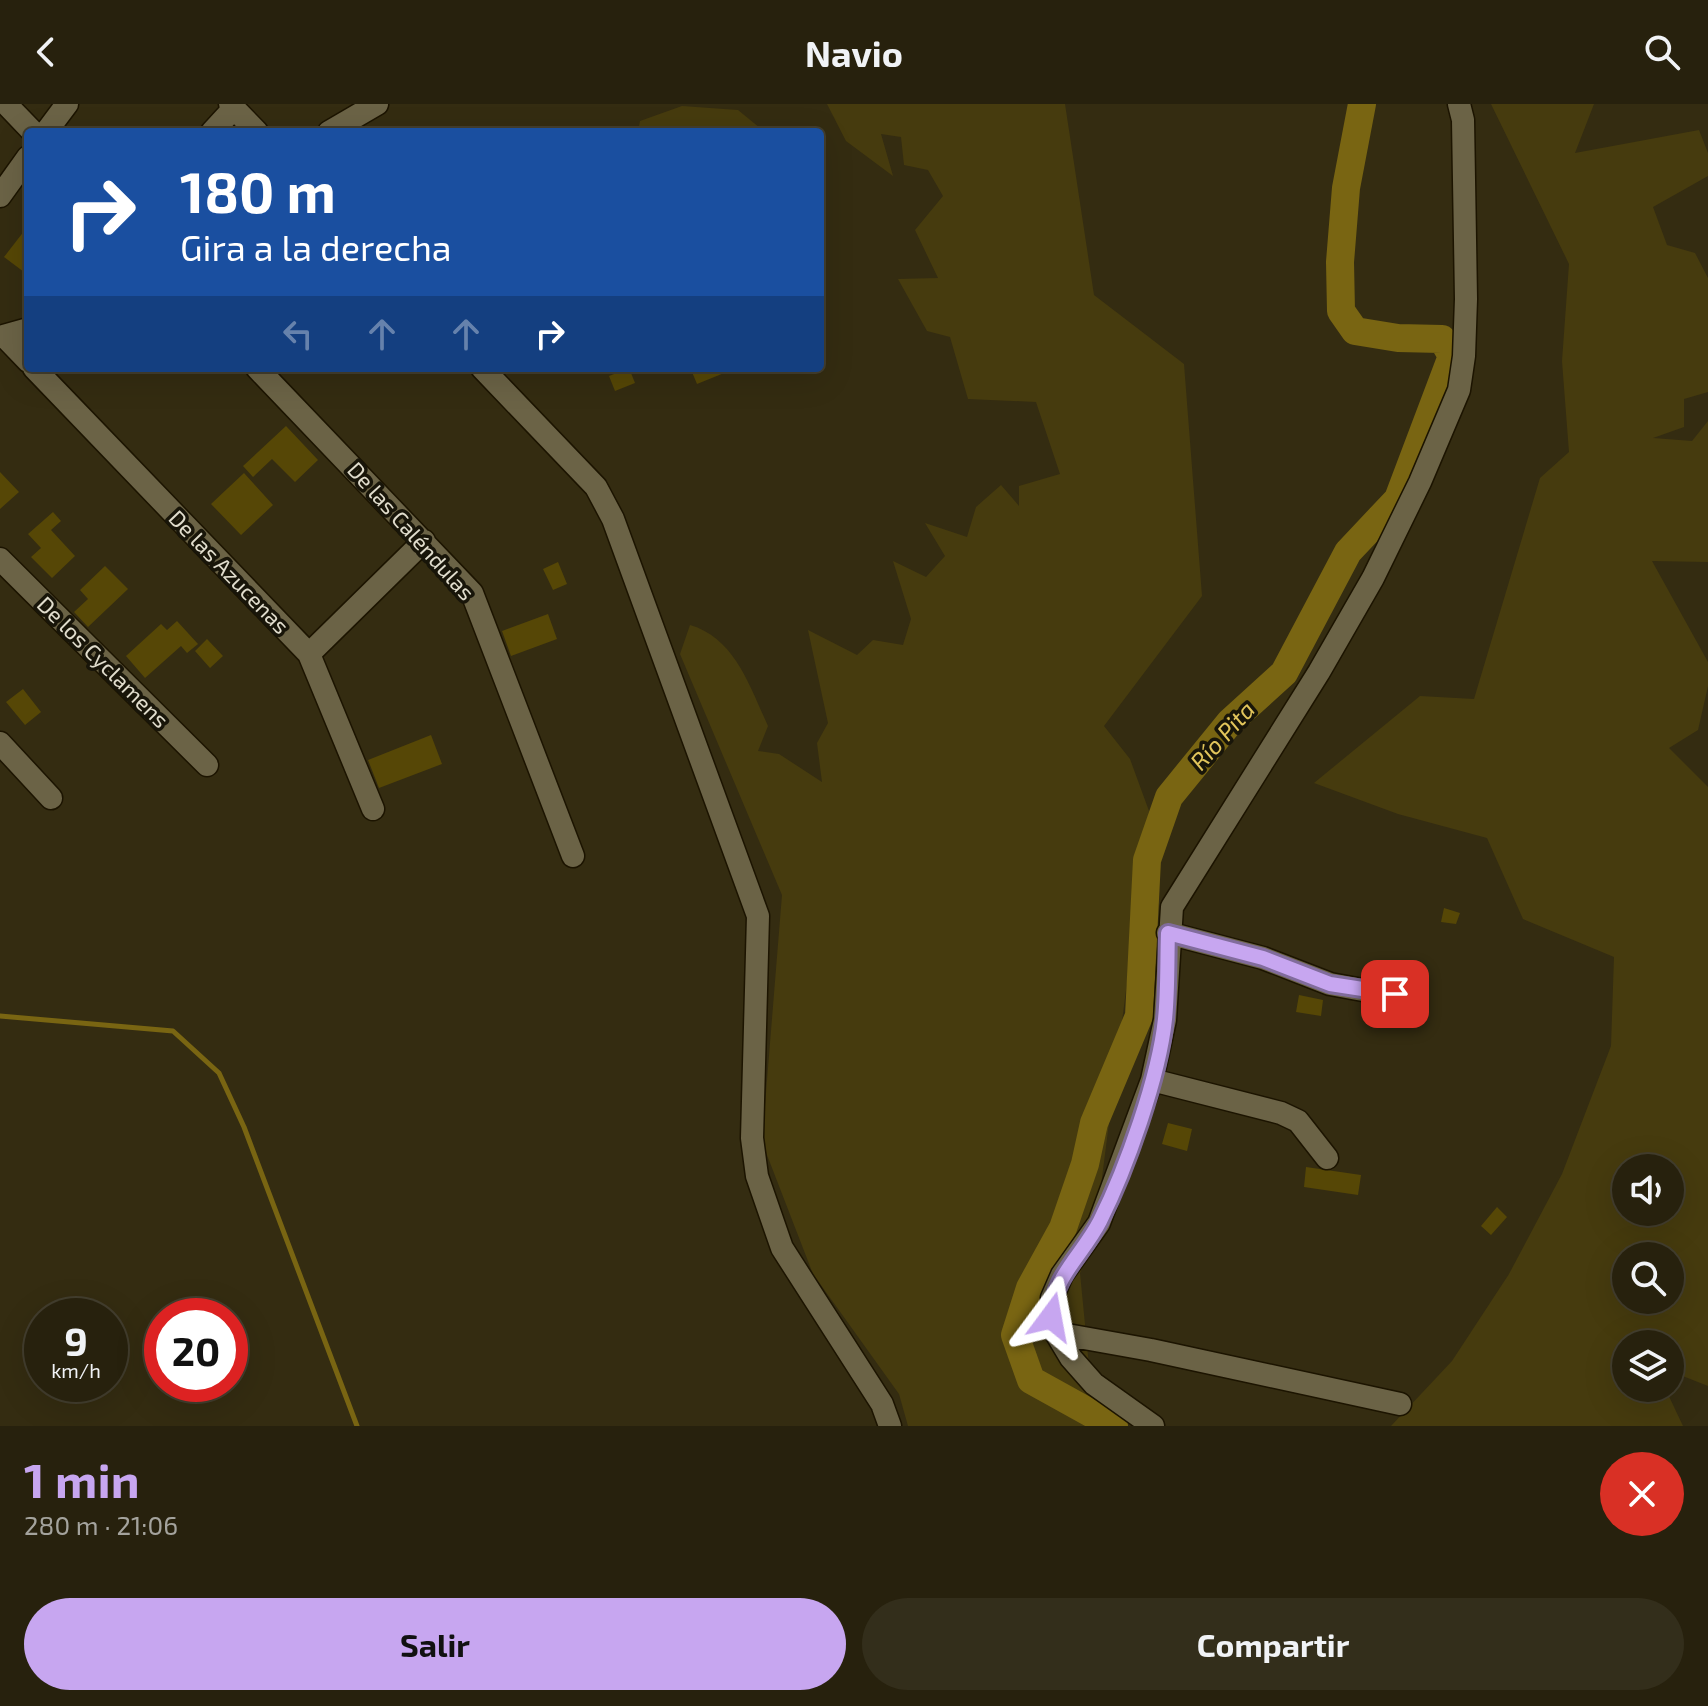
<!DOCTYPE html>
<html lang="es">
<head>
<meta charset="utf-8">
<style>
	:root { --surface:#27210d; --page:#332e1b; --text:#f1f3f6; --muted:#a4a39d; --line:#433e2e; --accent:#c7a6f0 }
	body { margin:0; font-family:"Exo 2",sans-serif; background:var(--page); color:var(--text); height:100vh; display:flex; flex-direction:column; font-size:30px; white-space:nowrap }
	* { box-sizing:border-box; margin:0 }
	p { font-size:26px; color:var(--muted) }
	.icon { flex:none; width:44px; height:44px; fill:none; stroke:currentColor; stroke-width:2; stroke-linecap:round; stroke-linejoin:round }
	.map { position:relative; height:1322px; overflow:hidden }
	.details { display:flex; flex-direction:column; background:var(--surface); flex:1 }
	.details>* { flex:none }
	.guide { position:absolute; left:24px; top:24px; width:800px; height:244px; border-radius:8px; box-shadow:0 8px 32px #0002,0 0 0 2px var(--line); background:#1a4fa0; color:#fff; overflow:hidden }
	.controls { position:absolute; left:1612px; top:1050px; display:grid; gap:16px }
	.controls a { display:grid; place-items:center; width:72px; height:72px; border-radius:50%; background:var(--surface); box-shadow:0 8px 32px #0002,0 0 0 2px var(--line); font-size:40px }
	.speed { position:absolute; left:24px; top:1194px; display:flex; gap:16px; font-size:40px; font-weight:700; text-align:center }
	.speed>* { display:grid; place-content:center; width:104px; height:104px; border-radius:50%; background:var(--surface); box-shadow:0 8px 32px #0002,0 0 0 2px var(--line); line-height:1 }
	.speed small { font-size:20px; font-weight:400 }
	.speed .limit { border:12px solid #d22; background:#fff; color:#111 }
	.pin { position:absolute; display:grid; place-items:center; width:68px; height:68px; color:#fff; margin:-34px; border-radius:16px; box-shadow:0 4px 12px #0006 }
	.me { position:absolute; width:88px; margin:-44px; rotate:13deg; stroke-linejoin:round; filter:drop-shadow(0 0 6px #0008) }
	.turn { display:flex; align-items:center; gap:28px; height:168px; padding:0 24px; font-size:36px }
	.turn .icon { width:104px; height:104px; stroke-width:2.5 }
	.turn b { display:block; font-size:56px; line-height:68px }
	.lanes { display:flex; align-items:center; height:76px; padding:0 24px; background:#0003; justify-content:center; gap:40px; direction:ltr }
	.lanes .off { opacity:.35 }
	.round { display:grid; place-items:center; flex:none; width:84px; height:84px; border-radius:42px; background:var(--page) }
	.headline { display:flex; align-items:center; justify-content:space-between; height:136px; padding:0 24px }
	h1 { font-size:48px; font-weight:700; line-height:60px; color:var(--accent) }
	.primary-button { display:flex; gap:16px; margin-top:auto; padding:16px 24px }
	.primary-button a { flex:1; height:92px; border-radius:48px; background:var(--accent); color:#111; font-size:32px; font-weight:700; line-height:92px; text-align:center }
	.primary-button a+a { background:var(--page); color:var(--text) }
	header { display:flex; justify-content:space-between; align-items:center; height:104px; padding:0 24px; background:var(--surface); font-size:36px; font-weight:700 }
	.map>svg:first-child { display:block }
	.green { fill:#463b0e; fill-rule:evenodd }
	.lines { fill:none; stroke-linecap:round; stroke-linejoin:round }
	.stream { stroke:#796512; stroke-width:5 }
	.river { stroke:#796512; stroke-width:28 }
	.building { fill:#564706 }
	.minor-casing { stroke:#1c1400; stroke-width:25 }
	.minor { stroke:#6b6346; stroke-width:22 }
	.route-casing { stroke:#816c9c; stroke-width:20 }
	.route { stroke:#c7a6f0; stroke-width:14 }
	.labels { text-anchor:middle; stroke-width:7; stroke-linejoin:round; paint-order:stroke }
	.street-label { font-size:22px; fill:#e1ddcd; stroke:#181509 }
	.water-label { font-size:24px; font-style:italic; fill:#e2c55b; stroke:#181509 }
</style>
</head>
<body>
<header><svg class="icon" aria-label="back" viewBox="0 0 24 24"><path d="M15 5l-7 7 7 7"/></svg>Navio<svg class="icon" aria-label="search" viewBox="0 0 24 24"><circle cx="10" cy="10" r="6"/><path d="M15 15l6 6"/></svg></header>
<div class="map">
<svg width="1708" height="1322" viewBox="0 0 1708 1322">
	<rect width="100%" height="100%" fill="#342c11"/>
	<path class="green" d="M827,0H1065L1094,191L1184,260L1202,492L1104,622L1130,655L1149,707L1094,1136L1080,1169L1093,1303L1103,1322H908L899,1290L813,1170L762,1038L782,791L680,550L690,521C735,534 750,583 768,622L758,647L779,650L822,678L817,639L828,619L808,526L857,551L873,536L903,541L911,515L893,457L926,473L945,452L925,419L967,433L976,403L1001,381L1019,402V382L1060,370L1036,298L968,295L950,233L927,227L898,175L938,174L915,126L943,92L928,66L904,61L901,33L881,30L893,72L846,37Z
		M1491,0H1594L1575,49L1699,26L1708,49V72L1653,103L1667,141L1695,149L1708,174V288L1684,295V323L1653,334L1692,337L1708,317V458L1652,457L1708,558V582L1698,626L1669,644L1708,683V1282L1670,1267V1240H1626V1284H1665L1683,1322H1391L1452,1257L1509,1170L1562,1070L1611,942L1614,853L1523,815L1487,734L1398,710L1314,679L1420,592L1474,595L1540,374L1569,348L1562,257L1569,160ZM1626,1064H1670V1108H1626ZM1626,1152H1670V1196H1626Z
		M682,2L738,6L765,28H638L640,17Z"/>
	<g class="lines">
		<path class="stream" d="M0,912L173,927L219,969L244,1023L357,1322"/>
		<path class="river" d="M1114,1322L1031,1276L1015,1231L1030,1184L1063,1124L1085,1060L1094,1019L1139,912L1147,756L1169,693L1230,618L1284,569L1348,448L1398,395L1452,252L1442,235L1398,234L1355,227L1341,207L1340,158L1346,84L1362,0"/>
	</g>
	<path class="building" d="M28,122V171L4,153Z
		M629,264L635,279L615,287L609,272Z
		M701,264H734V265L697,280L692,268Z
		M286,322L318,356L295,378L272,355L253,373L243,362Z
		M0,368L19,388L0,405Z
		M244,369L273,401L241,431L211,400Z
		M53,408L61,417L51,426L75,452L52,474L31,453L41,444L28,430Z
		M558,458L567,480L553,486L543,465Z
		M105,462L128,485L88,523L74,508L88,495L80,486Z
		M548,510L557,535L511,552L502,527Z
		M177,517L198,540L187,549L181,542L145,574L126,552L161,520L167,526Z
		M207,535L223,552L210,564L195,547Z
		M23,585L41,608L25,621L6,598Z
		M431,631L442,660L379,684L368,656Z
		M1444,804L1460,809L1456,820L1441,818Z
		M1299,891L1323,896L1321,912L1296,908Z
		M1168,1019L1192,1025L1187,1047L1162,1040Z
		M1306,1063L1361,1071L1358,1091L1304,1083Z
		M1497,1103L1507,1113L1491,1131L1481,1122Z"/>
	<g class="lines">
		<g class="minor-casing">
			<path id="minor" d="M6,0L33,28
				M230,0L257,28
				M46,28L67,0
				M212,28L234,4
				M329,28L377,0
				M0,92L28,53
				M0,233L28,225
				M5,233L28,257
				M34,264L309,550L373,705
				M257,264L472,489L573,752
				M482,264L596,383L613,415L758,812L752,1034L757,1072L782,1144L882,1300L890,1322
				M0,455L207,661
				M309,550L424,437
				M0,639L51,694
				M1168,829L1263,854L1330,880L1412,895
				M1152,976L1281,1009L1298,1017L1327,1054
				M1056,1229L1151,1246L1400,1300
				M1153,1322L1094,1280L1071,1254L1056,1229L1051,1213L1052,1194L1062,1171L1099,1119L1152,976L1165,916L1172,803L1319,568L1373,474L1420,378L1459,286L1464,252L1466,195L1463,16L1459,0"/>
		</g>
		<use href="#minor" class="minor"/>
	</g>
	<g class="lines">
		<g class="route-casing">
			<path id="route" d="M1051,1213C1053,1172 1082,1152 1100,1117C1126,1065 1159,973 1165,915C1168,887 1167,857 1168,829L1263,854L1330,880L1395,890"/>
		</g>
		<use href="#route" class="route"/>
	</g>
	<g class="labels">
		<g class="street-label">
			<text transform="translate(411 427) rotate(48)" y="8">De las Caléndulas</text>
			<text transform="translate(229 468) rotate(46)" y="8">De las Azucenas</text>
			<text transform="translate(103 558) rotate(45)" y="8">De los Cyclamens</text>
		</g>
		<g class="water-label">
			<text transform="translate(1223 632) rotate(-48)" y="8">Río Pita</text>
		</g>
	</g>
</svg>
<div class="controls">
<a><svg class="icon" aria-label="sound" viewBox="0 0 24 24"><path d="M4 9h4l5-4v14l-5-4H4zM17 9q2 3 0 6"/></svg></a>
<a><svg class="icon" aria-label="search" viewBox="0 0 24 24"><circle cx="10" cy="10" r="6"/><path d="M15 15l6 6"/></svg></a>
<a><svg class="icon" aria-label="layers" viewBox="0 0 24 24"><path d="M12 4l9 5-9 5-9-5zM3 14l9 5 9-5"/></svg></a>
</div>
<div class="speed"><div>9<small>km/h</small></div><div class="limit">20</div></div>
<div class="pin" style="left:1395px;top:890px;background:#d93025"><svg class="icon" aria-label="arrive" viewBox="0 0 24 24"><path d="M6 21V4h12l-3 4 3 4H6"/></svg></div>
<svg class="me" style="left:1051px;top:1213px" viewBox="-20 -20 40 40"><path d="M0-17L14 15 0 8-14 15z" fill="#c7a6f0" stroke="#fff" stroke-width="4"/></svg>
<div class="guide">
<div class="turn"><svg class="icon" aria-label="right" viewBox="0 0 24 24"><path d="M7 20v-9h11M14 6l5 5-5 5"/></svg><div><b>180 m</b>Gira a la derecha</div></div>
<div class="lanes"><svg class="icon off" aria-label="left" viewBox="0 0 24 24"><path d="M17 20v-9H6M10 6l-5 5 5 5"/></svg><svg class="icon off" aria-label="ahead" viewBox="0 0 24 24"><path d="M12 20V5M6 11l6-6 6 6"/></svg><svg class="icon off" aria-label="ahead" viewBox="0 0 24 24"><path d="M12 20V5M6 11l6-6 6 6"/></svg><svg class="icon" aria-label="right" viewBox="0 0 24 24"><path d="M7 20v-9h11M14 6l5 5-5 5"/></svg></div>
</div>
</div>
<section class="details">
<div class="headline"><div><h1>1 min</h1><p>280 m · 21:06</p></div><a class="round" style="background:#d93025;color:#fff"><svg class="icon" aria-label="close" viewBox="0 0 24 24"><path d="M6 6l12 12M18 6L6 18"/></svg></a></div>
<div class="primary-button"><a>Salir</a><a>Compartir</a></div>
</section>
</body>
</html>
